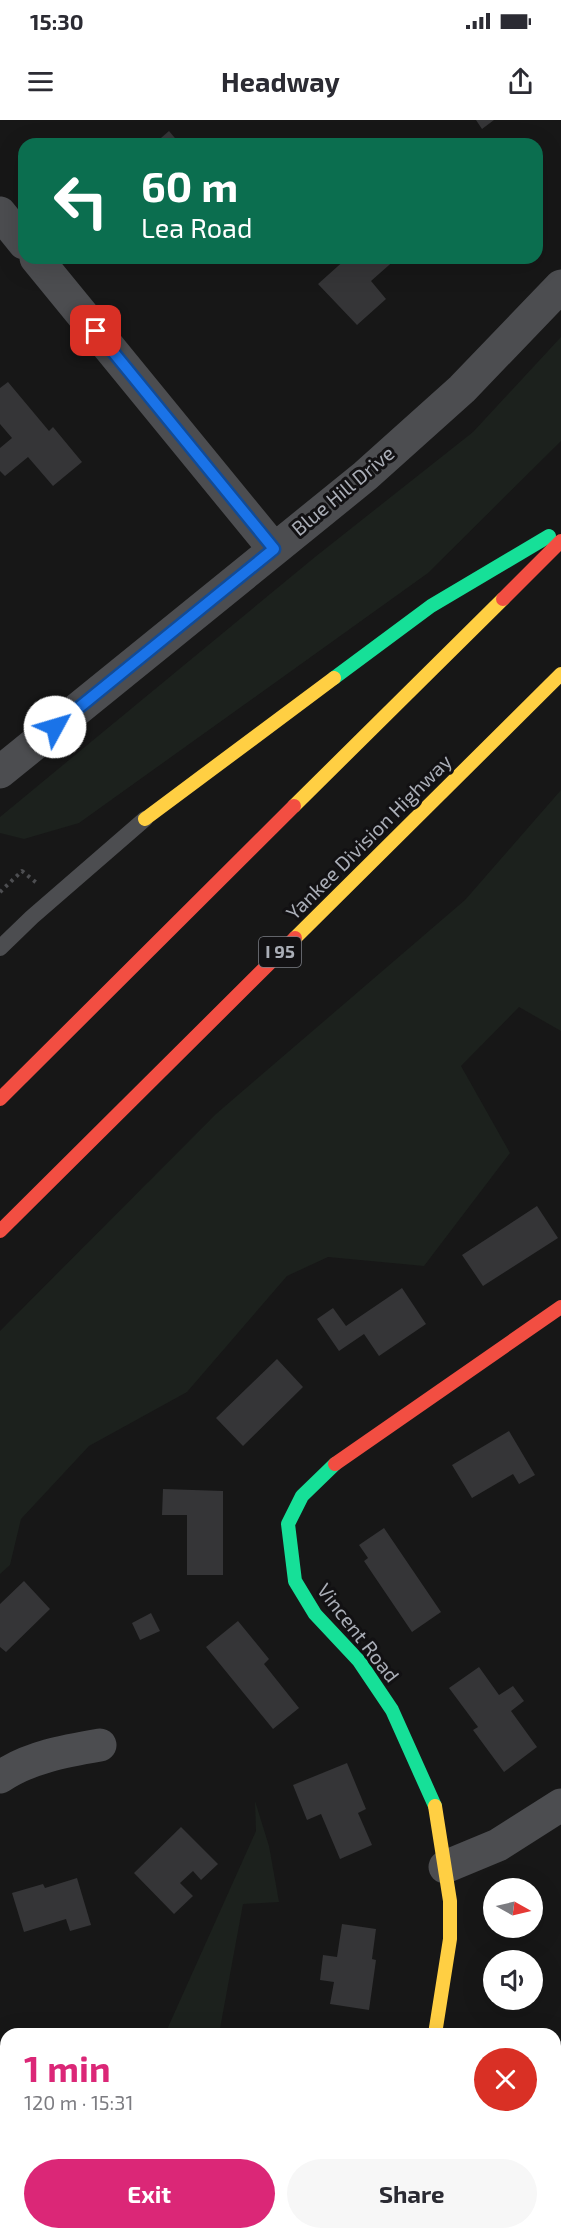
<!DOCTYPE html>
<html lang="en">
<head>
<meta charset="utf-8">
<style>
	:root { --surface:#fff; --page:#f7f7f7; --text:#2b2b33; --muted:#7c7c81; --accent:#db2777 }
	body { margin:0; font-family:"Exo 2",sans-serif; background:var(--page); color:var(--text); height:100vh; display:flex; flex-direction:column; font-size:22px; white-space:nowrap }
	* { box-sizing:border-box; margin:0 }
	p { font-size:20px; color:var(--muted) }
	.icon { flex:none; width:33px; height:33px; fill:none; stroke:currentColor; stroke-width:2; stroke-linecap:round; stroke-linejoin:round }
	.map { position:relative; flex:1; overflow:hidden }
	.side { position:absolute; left:0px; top:1908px; width:561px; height:212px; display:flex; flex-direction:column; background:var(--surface); border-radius:18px 18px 0 0; box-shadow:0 6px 24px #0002 }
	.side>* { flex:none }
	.hud { position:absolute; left:18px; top:18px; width:525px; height:126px; border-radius:18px; box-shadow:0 6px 24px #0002; background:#0b6e4f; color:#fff; overflow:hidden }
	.needle { width:39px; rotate:98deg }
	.fabs { position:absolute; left:483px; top:1758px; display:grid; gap:12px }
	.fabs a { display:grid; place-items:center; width:60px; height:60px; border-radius:50%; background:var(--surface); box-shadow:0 6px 24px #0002; font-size:30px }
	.pin { position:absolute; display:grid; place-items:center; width:51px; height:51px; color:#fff; margin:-26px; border-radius:12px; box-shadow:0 3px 9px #0006 }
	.me { position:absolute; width:66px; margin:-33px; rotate:51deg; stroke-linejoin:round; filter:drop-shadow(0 0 4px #0008) }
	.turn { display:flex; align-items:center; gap:21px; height:126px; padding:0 24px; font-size:27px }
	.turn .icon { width:78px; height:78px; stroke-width:2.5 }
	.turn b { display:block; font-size:42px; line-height:51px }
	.round { display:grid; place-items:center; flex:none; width:63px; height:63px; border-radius:32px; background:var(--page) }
	.head { display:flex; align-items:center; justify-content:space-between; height:102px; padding:0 24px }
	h1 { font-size:36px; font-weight:700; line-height:45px; color:var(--accent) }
	.action { display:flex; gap:12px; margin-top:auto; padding:12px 24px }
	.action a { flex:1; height:69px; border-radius:36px; background:var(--accent); color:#fff; font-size:24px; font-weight:700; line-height:69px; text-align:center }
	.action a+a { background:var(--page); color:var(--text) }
	.status { display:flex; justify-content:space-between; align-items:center; height:42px; padding:0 30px; background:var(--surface); direction:ltr }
	.status svg { height:16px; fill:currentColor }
	header { display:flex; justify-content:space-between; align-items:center; height:78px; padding:0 24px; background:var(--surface); font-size:27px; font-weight:700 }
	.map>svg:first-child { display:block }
	.green { fill:#1c211d }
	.building { fill:#353537 }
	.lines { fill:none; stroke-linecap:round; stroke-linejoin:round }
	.path { stroke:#4d4e51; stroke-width:4; stroke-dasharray:3 4.5; stroke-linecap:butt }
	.lane { stroke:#4c4d50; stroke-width:16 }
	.street { stroke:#4c4d50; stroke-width:33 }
	.fast { stroke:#16e098; stroke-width:14 }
	.slow { stroke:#ffcf43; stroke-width:14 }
	.jam { stroke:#f24e42; stroke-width:14 }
	.route-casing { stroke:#114b97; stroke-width:15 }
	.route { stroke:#1a73e8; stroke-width:10 }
	.labels { text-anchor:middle; stroke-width:6; stroke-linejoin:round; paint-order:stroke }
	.shield { fill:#121113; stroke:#7c7f86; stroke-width:1.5 }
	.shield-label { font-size:18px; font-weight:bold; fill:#aaaeb7 }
	.street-label { font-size:20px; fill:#aaaeb7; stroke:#121113 }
</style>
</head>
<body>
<div class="status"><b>15:30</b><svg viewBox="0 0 49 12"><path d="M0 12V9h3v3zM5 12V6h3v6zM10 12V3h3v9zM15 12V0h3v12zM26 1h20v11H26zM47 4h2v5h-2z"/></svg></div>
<header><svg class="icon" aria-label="menu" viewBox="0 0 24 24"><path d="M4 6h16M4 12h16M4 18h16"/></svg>Headway<svg class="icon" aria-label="share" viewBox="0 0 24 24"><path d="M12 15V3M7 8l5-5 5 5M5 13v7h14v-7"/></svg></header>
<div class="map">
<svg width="561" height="2119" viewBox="0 0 561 2119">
	<rect width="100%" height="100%" fill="#171717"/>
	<path class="green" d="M561,217V321L428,453L79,703L24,719L0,713V697L315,437L473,312Z
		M561,670V911L519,887L461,946L510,1033L424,1146L328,1137L287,1156L187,1272L89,1326L21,1399L10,1445L0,1454V1211L216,994L465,780Z
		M255,1681L269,1726L279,1782L243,1784L219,1914H165L256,1711Z
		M37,2114H207L206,2119H34Z"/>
	<path class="building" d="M476,0H494L482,9Z
		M169,11L180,24H154Z
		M347,138H397L371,161L386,179L357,205L318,164Z
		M8,262L49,311L53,307L82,342L53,366L28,337L5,356L0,351V328L12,318L0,304V268Z
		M537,1086L558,1118L483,1166L462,1135Z
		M402,1168L426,1204L379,1236L364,1214L339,1231L317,1199L333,1188L346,1206Z
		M277,1239L303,1267L243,1326L216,1298Z
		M509,1311L535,1355L519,1364L513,1354L472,1378L452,1345Z
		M163,1369L223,1371V1455H187V1395H162Z
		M384,1408L441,1492L412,1512L364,1441L368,1438L359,1425Z
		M24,1461L50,1489L6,1532L0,1527V1484Z
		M151,1493L160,1511L140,1520L132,1503Z
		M238,1501L269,1539L264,1544L299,1588L273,1609L206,1527Z
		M479,1547L499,1575L513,1566L524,1581L511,1591L537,1627L504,1652L473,1610L478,1607L449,1568Z
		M347,1643L366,1689L358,1693L372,1725L340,1739L321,1694L307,1700L293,1665Z
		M181,1707L218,1744L201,1760L193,1751L180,1763L193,1776L174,1794L134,1753Z
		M77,1758L91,1805L70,1811L66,1799L24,1812L12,1773L43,1764L45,1768Z
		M342,1804L376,1809L372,1839L376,1840L369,1890L330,1884L334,1862L320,1860L323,1835L337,1837Z
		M555,1921H561V1955L555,1954Z
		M299,2114H334L333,2119H298Z"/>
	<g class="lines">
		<path class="path" d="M0,772L22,751L38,764"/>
		<path class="lane" d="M0,828L32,797L145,699"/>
		<path class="street" d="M0,93L24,123
			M36,138L274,429
			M0,652L365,356L462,269L561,166
			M0,1657C30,1637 65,1631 100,1625
			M445,1747L498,1725L561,1685
			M555,2058H561"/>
		<path class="fast" d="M334,558L431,486L549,416
			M335,1344L302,1376L288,1404L295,1461L315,1494L359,1541L392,1590L435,1686
			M398,2119L399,2114"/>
		<path class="slow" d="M294,686L503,479
			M145,699L334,558
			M295,818L561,554
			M435,1686L450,1781V1819L435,1914"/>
		<path class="jam" d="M503,479L561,421
			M0,979L294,686
			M0,1111L295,818
			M335,1344L561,1187"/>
	</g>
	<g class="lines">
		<g class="route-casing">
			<path id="route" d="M55,607L274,429L96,211"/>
		</g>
		<use href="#route" class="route"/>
	</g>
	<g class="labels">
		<rect class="shield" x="259" y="817" width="42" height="30" rx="4.5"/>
		<g class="shield-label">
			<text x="280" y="838">I 95</text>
		</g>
		<g class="street-label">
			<text transform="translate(343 371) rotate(-40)" y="7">Blue Hill Drive</text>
			<text transform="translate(369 717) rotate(-45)" y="7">Yankee Division Highway</text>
			<text transform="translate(358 1513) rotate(52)" y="7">Vincent Road</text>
		</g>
	</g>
</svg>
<div class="fabs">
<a><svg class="needle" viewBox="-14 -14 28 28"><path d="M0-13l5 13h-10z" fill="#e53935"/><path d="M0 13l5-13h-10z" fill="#7c7c81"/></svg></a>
<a><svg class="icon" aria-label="sound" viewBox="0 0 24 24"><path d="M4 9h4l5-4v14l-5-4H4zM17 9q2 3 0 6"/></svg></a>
</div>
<div class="pin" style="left:96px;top:211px;background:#d93025"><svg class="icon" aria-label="arrive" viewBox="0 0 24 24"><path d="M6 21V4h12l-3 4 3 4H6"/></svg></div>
<svg class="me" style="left:55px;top:607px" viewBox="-20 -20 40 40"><circle r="19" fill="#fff"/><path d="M0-13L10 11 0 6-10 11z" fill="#1a73e8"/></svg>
<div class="hud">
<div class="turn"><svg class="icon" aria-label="left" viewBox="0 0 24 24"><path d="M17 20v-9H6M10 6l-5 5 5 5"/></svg><div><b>60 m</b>Lea Road</div></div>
</div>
<section class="side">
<div class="head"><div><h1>1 min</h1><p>120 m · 15:31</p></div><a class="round" style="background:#d93025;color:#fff"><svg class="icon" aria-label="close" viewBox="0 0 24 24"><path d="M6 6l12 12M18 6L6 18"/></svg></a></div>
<div class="action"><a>Exit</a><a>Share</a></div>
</section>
</div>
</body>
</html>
